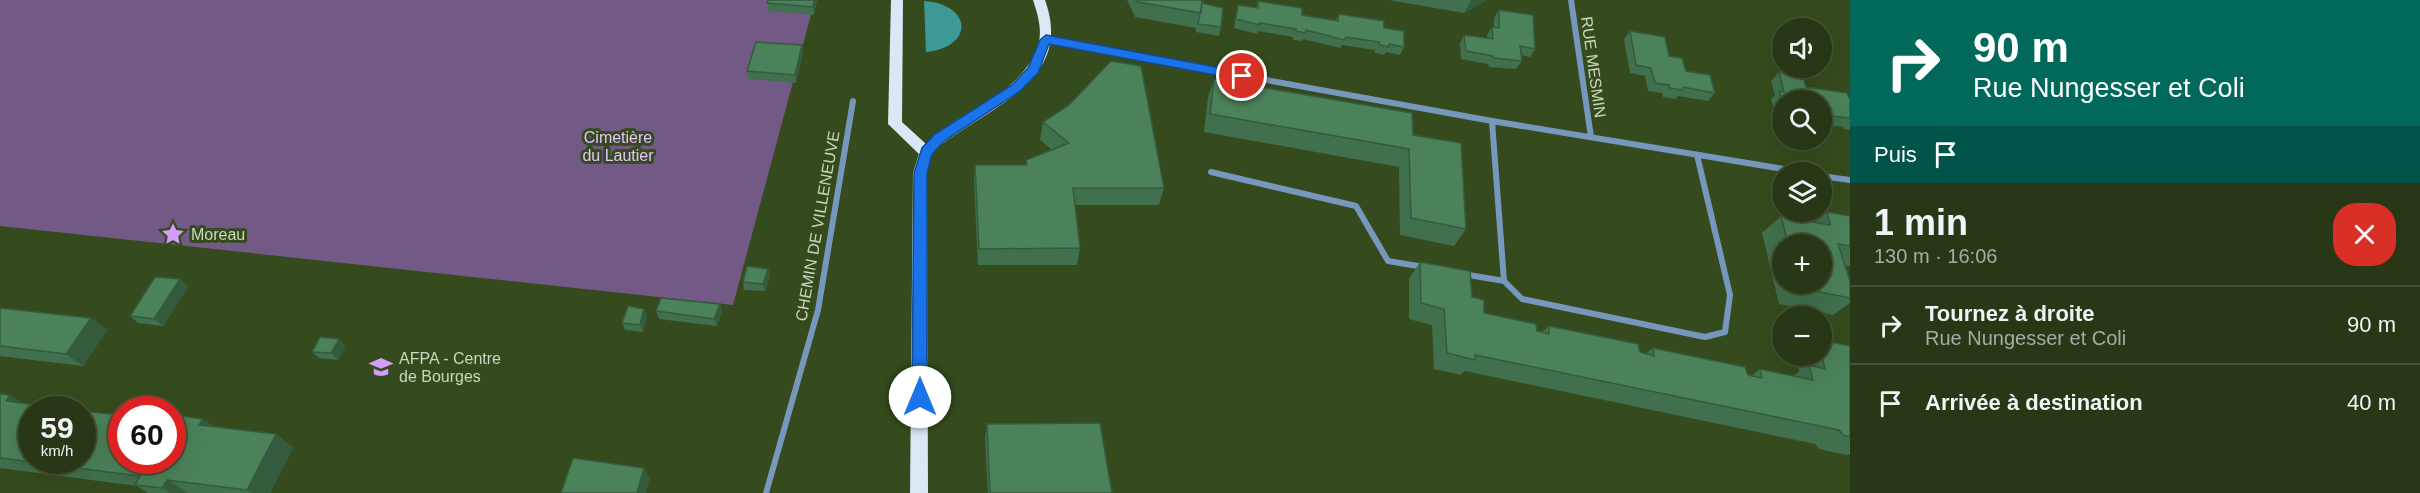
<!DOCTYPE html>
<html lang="fr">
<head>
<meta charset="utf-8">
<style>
	:root { --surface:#283816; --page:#303f1f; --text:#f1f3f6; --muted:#a5aca1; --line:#445235 }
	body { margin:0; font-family:Arial,sans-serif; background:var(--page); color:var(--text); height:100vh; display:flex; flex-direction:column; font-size:22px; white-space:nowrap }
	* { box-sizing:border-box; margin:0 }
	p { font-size:20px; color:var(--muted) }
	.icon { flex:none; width:33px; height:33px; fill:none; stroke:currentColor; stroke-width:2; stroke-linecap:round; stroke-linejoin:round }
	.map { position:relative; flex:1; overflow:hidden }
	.details { display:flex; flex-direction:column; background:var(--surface); width:570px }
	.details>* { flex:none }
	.top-card { background:#00695c; color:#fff; overflow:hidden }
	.controls { position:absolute; left:1772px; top:18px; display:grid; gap:12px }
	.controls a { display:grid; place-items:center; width:60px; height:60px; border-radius:50%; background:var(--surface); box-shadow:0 6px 24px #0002,0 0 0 2px var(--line); font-size:30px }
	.speed { position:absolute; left:18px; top:396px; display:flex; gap:12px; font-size:30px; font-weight:700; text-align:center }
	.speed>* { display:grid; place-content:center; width:78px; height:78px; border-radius:50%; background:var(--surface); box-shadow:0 6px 24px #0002,0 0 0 2px var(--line); line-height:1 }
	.speed small { font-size:15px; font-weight:400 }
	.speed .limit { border:9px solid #d22; background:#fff; color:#111 }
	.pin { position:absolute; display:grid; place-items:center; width:51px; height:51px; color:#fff; margin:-26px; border:3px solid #fff; border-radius:50%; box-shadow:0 2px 6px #0007 }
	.me { position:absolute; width:66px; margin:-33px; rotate:0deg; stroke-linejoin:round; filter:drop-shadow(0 0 4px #0008) }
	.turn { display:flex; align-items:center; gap:21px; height:126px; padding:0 24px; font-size:27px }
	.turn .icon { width:78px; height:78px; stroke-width:2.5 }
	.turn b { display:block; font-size:42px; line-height:51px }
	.then { display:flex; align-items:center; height:57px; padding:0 24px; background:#0003; gap:12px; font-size:22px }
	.round { display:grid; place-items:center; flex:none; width:63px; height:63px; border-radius:24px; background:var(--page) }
	.overview { display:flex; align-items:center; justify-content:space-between; height:102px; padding:0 24px }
	h1 { font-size:36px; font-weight:800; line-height:45px }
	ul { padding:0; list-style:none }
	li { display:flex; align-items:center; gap:18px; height:78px; padding:0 24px; border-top:2px solid var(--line) }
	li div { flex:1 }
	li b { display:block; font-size:22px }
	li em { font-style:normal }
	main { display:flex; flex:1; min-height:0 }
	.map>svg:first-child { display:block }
	.green { fill:#735985 }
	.water { fill:#3d9995 }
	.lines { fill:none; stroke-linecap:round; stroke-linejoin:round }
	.minor { stroke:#7698bc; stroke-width:6 }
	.primary { fill:#dae7f6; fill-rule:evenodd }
	.wall { fill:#40704d; fill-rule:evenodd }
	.shaded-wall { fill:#345b3e }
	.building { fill:#4b8259; stroke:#345b3e; stroke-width:1.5 }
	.route { fill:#1a73e8; stroke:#114b97; stroke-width:1.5 }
	.labels { text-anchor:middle; stroke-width:6; stroke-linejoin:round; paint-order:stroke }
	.street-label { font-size:16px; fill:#c9d7be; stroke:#354b1d }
	.park-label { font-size:16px; fill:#e5c0ff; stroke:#354b1d }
	.poi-label { font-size:16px; fill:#c9d7be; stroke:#354b1d; text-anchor:start }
</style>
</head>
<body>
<main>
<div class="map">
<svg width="1850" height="493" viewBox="0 0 1850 493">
	<rect width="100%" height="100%" fill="#354b1d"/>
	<path class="green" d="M0,0H815L733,305L0,226Z"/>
	<path class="water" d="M924,1C972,4 975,47 926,52Z"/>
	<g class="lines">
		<path class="minor" d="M1571,0L1591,137
			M1046,40L1492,121L1802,172
			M1492,121L1504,281L1522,299L1705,337L1725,332L1730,295L1697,155
			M1211,172L1356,206L1388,261L1424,267
			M1821,176L1850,180
			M1463,274L1504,281
			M766,493L818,310L853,101"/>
		<path class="primary" d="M891,0H903L902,122L926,144L935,134C970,112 1030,85 1039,41C1042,28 1037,12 1033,0H1045C1070,69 1013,97 964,129C954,136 938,144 932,155C929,160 929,168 927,173L928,493H910L913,173L919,154L888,124Z"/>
	</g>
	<path class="wall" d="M817,0L814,15L769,11L767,3Z
		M1127,0H1202V3L1221,27L1219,36L1196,32V28L1135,17Z
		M1389,0H1487L1464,13Z
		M1258,1L1302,15L1336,20L1339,14L1384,28L1404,47L1400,55L1386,52L1384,55L1375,53V50L1342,45L1340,48L1303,39L1302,41L1293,40V37L1258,31L1257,34L1234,28L1236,13L1238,5L1256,8Z
		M1499,10L1535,49L1530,57L1521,55L1522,61L1516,69L1489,67L1488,64L1461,59L1460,43L1464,35L1487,39V35L1492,27H1494V18Z
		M1630,31L1669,56L1686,71L1715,93L1708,101L1678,96L1675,99L1663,97L1662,93L1648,91L1645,76L1630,73L1624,39Z
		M802,45L803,53L796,83L749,79L747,71Z
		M1779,72L1806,87L1850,100V130L1844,129L1843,127L1821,124V100H1782V116L1776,115L1771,99L1775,95L1771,81Z
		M1214,79L1413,135L1466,229L1454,246L1400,235L1399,167L1204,132L1208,97Z
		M1043,122L1164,188L1159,205H1075L1080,248L1077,265H978L974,183L975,165H1026V160L1052,150L1040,140Z
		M1827,212L1850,216V266H1845L1850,281V303L1833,315L1779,304L1762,233L1781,216L1815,222ZM1782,244H1821V284H1782Z
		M1420,262L1472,297L1484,313L1537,331L1542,332L1549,326L1640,352L1645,354L1653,348L1751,376L1760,369L1793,376L1799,372L1796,356H1821V340L1850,346V454L1847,455L1819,449L1815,444L1465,371L1461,375L1434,369L1432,325L1409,319V279Z
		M768,269L770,276L765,291L744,290L743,282Z
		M180,279L188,287L163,326L138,323L130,316Z
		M0,308L91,318L107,330L83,366L0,356Z
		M644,309L647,316L643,332L625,330L622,323Z
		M656,311H722L717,326L659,319Z
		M339,339L345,346L338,360L319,358L312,352Z
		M0,394L23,403L122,460L203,419L213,427L276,434L293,448L270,493H148L137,486L0,468Z
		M987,424L1112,493H988L985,438Z"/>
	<path class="shaded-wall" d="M814,0H817L814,15L813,7Z
		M1471,0H1487L1464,13Z
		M802,45L803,53L796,83L795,75Z
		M768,269L770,276L765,291L763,284Z
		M180,279L188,287L163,326L154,319Z
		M720,304L722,311L717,326L714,319Z
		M644,309L647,316L643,332L640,325Z
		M91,318L107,330L83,366L66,354Z
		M339,339L345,346L338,360L331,353Z
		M10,395L33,410L6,401Z
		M203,419L222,433L199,425Z
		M276,434L293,448L270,493H252L247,490Z
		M644,468L650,478L646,493H637Z
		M167,480L188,493H170L162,488Z"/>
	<path class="building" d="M768,0H814L813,7L767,3Z
		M1137,0H1202L1201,13L1138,2Z
		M1258,1L1302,8V15L1338,21L1339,14L1384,21V28L1404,31V47L1389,44V47L1380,45L1379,42L1346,37L1344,40L1306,30L1305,33L1296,31V29L1260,23V25L1236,19L1238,5L1258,8Z
		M1202,3L1223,8L1221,27L1198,24Z
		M1499,10L1533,15L1535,49L1520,46L1522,61L1494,58L1493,56L1466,51L1464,35L1493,39L1492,27L1499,28Z
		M1630,31L1665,37L1669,56L1682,58L1686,71L1710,75L1715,93L1683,87L1682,90L1670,88L1669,85L1655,83L1651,68L1636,65Z
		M756,42L802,45L795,75L747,71Z
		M1111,61L1141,66L1164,188H1073L1080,248L979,249L975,165H1027L1026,160L1069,143L1043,122L1069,105Z
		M1779,72L1803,76L1806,87L1847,93L1850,100V118L1821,115V100L1782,101L1779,91L1784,92Z
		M1214,79L1412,113L1413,135L1461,143L1466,229L1411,218L1409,149L1210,114Z
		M1827,212L1850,216V246L1838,244L1850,281V298L1800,288L1798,284H1821V244H1788L1781,216L1830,225Z
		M1420,262L1470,271L1472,297L1484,300V313L1536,324L1537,331L1549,334V326L1638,344L1640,352L1654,356L1653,348L1745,367L1748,375L1762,378L1760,369L1813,380L1809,365L1825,369L1821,353V340L1850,346V437L1843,435L1839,430L1475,355V360L1447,353L1444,309L1421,303Z
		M747,266L768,269L763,284L743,282Z
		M155,277L180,279L154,319L130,316Z
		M661,298L720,304L714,319L656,311Z
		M628,306L644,309L640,325L622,323Z
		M0,308L91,318L66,354L0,346Z
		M320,337L339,339L331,353L312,352Z
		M0,394L10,395L6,401L74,410H32V460H82V411L122,415V460H172V422L176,415L203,419L199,425L276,434L247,490L167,480L162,488L135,485L140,476L0,458Z
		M1100,423L1112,493H990L987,424Z
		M573,458L644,468L637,493H561Z"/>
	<path class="route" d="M1046,35L1242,72L1248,76L1242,80L1049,44L1038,73L1020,91L944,141L932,154L927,173V397L925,402L920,404L914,402L912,397L914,173L922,148L935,134L1012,85L1028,68L1040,40Z"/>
	<defs>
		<g id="sight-bare" transform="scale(1.8)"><path d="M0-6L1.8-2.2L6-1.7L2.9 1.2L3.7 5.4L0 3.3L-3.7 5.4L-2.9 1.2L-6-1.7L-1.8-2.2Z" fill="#d59cfb" stroke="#354b1d" stroke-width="2.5" paint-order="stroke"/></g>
		<g id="university-bare" transform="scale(1.8)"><path d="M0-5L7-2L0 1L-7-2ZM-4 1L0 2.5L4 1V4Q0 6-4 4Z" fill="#d59cfb" stroke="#354b1d" stroke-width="2.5" paint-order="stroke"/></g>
	</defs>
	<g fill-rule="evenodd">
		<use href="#sight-bare" x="173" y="234"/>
		<use href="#university-bare" x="381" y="367"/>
	</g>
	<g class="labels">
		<g class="street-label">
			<text transform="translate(1594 67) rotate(82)" y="6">RUE MESMIN</text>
			<text transform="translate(817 226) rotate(-80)" y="6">CHEMIN DE VILLENEUVE</text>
		</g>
		<g class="park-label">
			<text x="618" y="143">Cimetière<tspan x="618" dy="18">du Lautier</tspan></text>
		</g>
		<g class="poi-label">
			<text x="191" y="240">Moreau</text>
			<text x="399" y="364">AFPA - Centre<tspan x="399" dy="18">de Bourges</tspan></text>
		</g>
	</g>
</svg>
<div class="controls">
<a><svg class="icon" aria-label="sound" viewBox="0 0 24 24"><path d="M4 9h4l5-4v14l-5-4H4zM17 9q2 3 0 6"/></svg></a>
<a><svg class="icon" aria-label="search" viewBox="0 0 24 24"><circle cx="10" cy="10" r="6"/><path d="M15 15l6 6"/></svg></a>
<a><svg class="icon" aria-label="layers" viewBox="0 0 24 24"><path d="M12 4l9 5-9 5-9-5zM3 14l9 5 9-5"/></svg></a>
<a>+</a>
<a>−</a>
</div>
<div class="speed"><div>59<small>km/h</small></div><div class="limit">60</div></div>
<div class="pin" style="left:1242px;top:76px;background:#d93025"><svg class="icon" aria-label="arrive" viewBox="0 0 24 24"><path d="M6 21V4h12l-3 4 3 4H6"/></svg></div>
<svg class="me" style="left:920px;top:397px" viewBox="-20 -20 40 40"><circle r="19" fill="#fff"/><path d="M0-13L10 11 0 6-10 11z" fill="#1a73e8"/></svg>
</div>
<section class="details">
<div class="top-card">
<div class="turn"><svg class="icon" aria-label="right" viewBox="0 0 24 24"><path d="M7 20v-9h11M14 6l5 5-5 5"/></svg><div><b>90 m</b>Rue Nungesser et Coli</div></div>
<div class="then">Puis<svg class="icon" aria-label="arrive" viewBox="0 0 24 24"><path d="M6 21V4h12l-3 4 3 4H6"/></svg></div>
</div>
<div class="overview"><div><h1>1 min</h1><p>130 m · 16:06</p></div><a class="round" style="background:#d93025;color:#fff"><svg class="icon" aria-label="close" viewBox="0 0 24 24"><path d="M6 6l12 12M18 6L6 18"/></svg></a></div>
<ul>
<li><svg class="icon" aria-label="right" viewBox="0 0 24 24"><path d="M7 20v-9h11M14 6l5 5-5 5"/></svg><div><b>Tournez à droite</b><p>Rue Nungesser et Coli</p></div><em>90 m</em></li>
<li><svg class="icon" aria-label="arrive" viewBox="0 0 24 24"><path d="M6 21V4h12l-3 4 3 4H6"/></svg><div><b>Arrivée à destination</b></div><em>40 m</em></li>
</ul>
</section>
</main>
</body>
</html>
